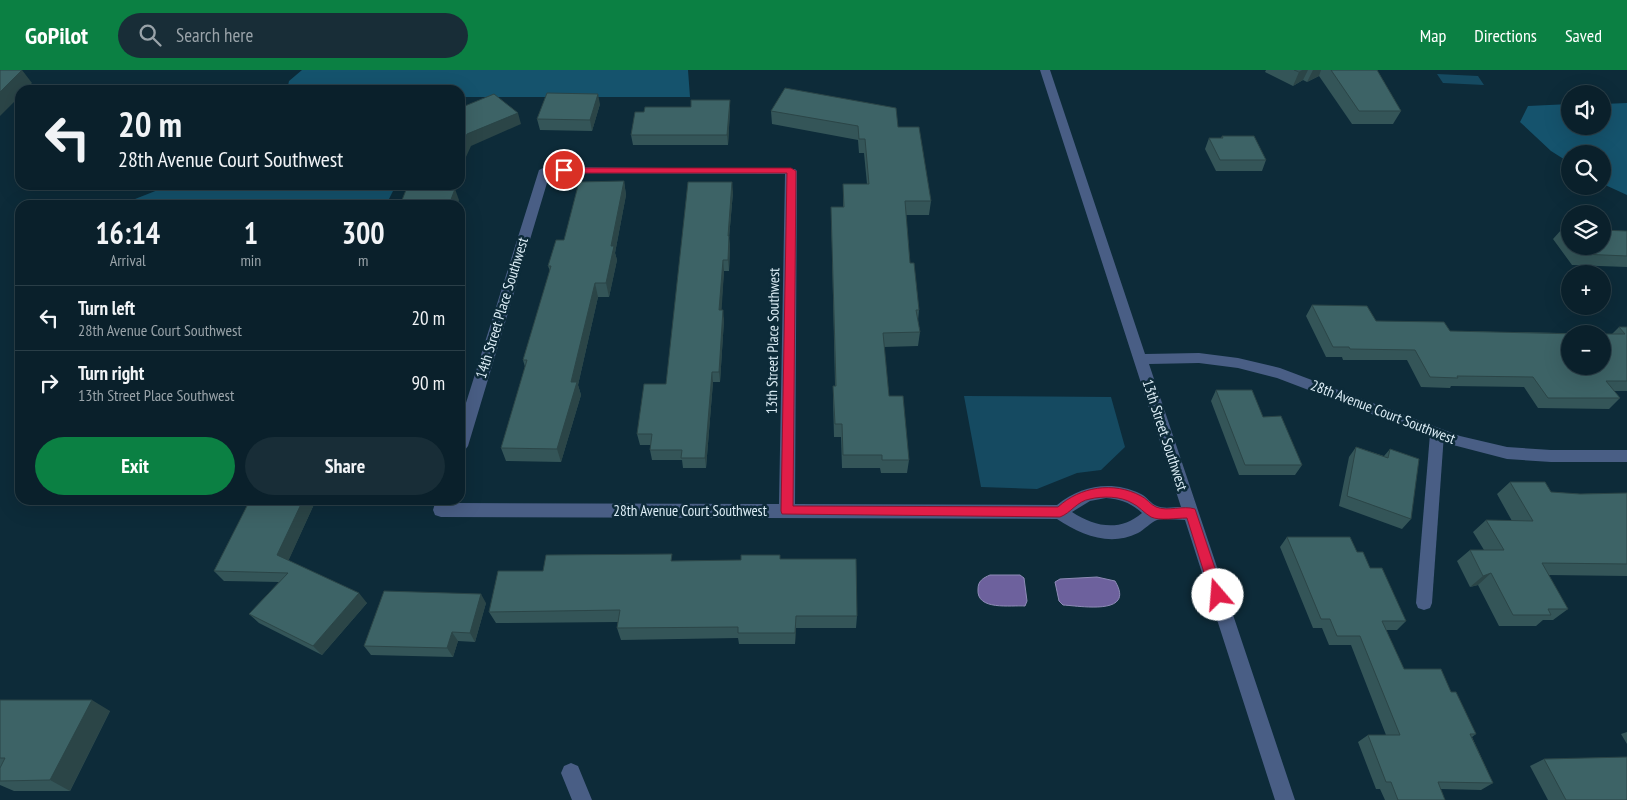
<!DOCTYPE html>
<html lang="en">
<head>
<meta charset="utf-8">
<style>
	:root { --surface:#0a202b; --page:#182d37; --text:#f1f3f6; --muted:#99a3a9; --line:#2a3e47; --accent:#0b8043 }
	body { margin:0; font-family:"PT Sans Narrow",sans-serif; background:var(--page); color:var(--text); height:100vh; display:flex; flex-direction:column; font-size:19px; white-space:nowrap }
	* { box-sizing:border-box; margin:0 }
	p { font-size:16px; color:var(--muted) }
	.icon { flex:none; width:28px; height:28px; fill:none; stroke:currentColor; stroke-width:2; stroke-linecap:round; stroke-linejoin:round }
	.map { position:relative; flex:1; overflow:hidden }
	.panel { position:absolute; left:15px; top:130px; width:450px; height:305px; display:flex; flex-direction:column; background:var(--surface); border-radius:15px; box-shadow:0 5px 20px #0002,0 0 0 1px var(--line) }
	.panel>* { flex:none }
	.hud { position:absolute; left:15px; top:15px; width:450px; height:105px; border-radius:15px; box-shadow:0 5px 20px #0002,0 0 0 1px var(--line); background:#0a202b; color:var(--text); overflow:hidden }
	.fabs { position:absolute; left:1561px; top:15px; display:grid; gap:10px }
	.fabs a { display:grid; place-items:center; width:50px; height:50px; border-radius:50%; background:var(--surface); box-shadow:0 5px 20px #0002,0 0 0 1px var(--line); font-size:25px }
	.pin { position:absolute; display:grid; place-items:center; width:42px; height:42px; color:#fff; margin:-21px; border:2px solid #fff; border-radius:50%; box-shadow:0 1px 5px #0007 }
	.me { position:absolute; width:55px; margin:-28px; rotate:342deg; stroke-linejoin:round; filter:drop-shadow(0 0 4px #0008) }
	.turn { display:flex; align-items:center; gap:18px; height:105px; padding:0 20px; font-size:22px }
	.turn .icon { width:65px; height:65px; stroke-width:2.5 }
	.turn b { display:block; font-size:35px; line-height:42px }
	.eta { display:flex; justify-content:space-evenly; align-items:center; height:85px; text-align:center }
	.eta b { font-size:30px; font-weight:600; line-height:35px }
	.button { display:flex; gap:10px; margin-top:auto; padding:10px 20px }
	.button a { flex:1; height:58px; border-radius:30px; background:var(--accent); color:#fff; font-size:20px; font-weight:600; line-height:58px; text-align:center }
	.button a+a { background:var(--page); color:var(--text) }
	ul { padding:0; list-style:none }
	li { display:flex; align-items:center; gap:15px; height:65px; padding:0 20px; border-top:1px solid var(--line) }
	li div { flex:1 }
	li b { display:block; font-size:19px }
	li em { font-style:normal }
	header { display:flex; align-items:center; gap:30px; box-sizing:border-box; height:70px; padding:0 25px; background:var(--accent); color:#fff }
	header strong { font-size:24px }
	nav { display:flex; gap:28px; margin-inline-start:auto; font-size:18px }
	.search { width:350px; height:45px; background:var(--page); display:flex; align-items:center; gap:12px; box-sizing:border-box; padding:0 18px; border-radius:28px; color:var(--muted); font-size:19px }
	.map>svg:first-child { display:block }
	.green { fill:#154a61 }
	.forest { fill:#15536d }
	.water { fill:#6d619d; stroke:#8e8bb7 }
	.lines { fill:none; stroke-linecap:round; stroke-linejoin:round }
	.lane { fill:#495e85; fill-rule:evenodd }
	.street { fill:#495e85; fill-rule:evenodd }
	.wall { fill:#345558 }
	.shaded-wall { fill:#2b4547 }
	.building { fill:#3d6366; stroke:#2b4547 }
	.route { fill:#e11d48; stroke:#92132f }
	.labels { text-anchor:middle; stroke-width:5; stroke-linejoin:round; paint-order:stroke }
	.street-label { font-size:15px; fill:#dbecf5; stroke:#0d2b39 }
</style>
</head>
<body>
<header>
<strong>GoPilot</strong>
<div class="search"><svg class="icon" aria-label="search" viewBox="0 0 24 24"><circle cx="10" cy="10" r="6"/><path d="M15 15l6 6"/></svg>Search here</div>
<nav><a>Map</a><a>Directions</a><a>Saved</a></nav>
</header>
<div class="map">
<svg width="1627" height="730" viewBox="0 0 1627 730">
	<rect width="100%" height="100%" fill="#0d2b39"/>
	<path class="green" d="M1437,4L1478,6L1484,15L1443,13Z
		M964,326L1111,327L1125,377L1101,400L1077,403L1037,419L981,417Z"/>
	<path class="forest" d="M302,0H688L690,27H460V20H287L289,11Z
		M1627,33V125L1603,114L1602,84H1570V93L1551,81L1520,52L1528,36L1570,34V56H1602L1603,34Z
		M273,115H396L386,135H132L135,129L163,118H261Z"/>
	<path class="water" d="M990,505H1020L1024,508L1027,531L1025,536C1011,535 976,541 978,519C978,511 983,508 990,505Z
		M1097,507L1115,511C1136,546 1081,536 1063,535L1059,531L1055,512L1060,509Z"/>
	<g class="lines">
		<path class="lane" d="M1437,359L1442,360L1444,364L1432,533L1430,538L1424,540L1418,538L1416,533L1430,364L1432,360Z"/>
		<path class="street" d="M1040,0H1050L1145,284L1199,283L1238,288L1280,298L1460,366L1507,377L1551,380H1627V392H1551L1507,389L1453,375L1277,308L1238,298L1199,293L1149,294L1295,730H1275L1185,450C1177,450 1165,448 1157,450C1151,452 1144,460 1138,463C1110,477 1081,465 1057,449L441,447L435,445L433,440L436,430H452L451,433L779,434L785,104L550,103L468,376L465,380L460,382V352L539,100L545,97L795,99L797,101L795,434L1057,435C1082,415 1112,410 1141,424C1147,427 1151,434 1157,436C1163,439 1174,437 1181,437ZM1106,428C1121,429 1131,433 1142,443C1120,462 1095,457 1072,442L1090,431Z
			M571,693L578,696L592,730H572L561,703L564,696Z"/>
	</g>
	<path class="wall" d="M1266,0H1377L1401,41L1393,54H1352L1319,6L1307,12L1303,10L1293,16L1265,2Z
		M730,30V40L728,75H633L631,65L644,42L691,37Z
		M600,34L592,61L540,60L537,49Z
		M771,41L898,57L931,131L929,145H906L910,193L919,240L918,251L920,262L918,276L884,277L889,326L909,390L907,403H881L880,398H842L841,367H834L833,330V316H835L831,137H843V114H867L864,83H859L858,70L772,54Z
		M1222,66L1266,90L1262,101H1216L1205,79L1209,68H1221Z
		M624,111L626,125L615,183L617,190L609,227H598L578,315L581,325L561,392L506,391L501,378L525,297L523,290L550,201L548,196L564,170Z
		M733,122L729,168L730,177L729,201H724L721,240L724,250L720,312H713L706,398H683L682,390H652L650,380L651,375H640L637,364L666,314Z
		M1562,159H1570V176H1602L1627,161V197L1572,195L1553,169Z
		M1312,235L1376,251L1450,261L1612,264L1619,257H1627V321H1614L1620,328L1609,339L1538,338L1524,317L1451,316L1450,318L1421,317L1407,290H1343L1342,287H1326L1306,246Z
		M1216,320L1263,347L1302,395L1295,405H1239L1211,331Z
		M1356,377L1384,386L1390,379L1411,449L1402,459L1339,436L1349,387Z
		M1510,412L1551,422L1580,424L1627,423V506L1548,505L1568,539L1553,550H1543L1536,556H1499L1478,515L1470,517L1457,491L1470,480H1484L1473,462L1486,450L1512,451L1497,424Z
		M250,430H316L288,491L367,533L322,585L259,553L249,544L279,512L224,511L214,501Z
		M1287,467L1357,482L1370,498L1406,551L1397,560H1386L1404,599L1451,622L1476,664L1472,667L1493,713L1481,720L1440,719L1445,730H1385L1380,719H1376L1358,672L1368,665H1386L1351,575H1329L1322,558H1313L1280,477Z
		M780,489L857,546L856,558H796L795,574H739L738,568L621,570L617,558L618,552L496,553L489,542L543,501L673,491L741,490Z
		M486,533L475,572L458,571L453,587L371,585L364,576Z
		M0,630L110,641L70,721H14L0,715Z
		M1627,662V674L1621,664Z
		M1544,689L1627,730H1548L1530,696Z"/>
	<path class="shaded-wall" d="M22,0L32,13L25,20H20V26L0,46V22Z
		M1304,0H1308L1303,10L1293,16L1299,2Z
		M1313,0H1321L1319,6L1307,12Z
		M598,24L600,34L592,61L590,50Z
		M730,30V40L728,75L727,65Z
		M518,43L521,54L471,76L460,100V80L467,64Z
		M624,111L626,125L615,183L617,190L609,227L606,213L611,176Z
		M732,112L733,122L729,168L730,177L729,201L728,190V166Z
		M448,115H456L455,119L459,130L458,135H449L447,119Z
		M723,190L724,201L721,250L719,240Z
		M595,213L598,227L578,315L581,325L561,392L557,379L571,312Z
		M723,240L724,250L720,312L719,302Z
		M712,302L713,312L706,398L705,388Z
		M303,430H316L286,496L277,485Z
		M1491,503L1478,515L1470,517L1483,506Z
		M359,523L367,533L322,585L313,576Z
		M481,524L486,533L475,572L470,563Z
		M796,546V558L795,574V563Z
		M452,562L458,571L453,587L447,578Z
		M92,630L110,641L70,721L50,710Z"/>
	<path class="building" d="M0,0H22L0,22Z
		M1294,0H1304L1299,2Z
		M1331,0H1377L1401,41H1359Z
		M785,18L896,38L898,57H919L931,131H905L910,193H914L919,240H916L920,262L883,263L889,326H903L909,390H882V385H843L842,354H835L833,316H836L831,137H844L843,114H869L865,69H859L858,56L771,41Z
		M547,23L598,24L590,50L537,49Z
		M494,24L518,43L467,64L460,80V38Z
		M691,30H730L727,65H631L635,42H644L645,37H691Z
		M1222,66H1254L1266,90H1220L1209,68H1223Z
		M624,111L611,176H614L606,213H595L571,312H577L557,379L501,378L527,290H523L551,196H548L556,170H564L579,112Z
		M688,112H732L728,166H729L728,190H723L719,240H723L719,302H712L705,388H681L682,380H650L652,364H637L644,314H666Z
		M408,115H448L447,119H455L449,135H400Z
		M1562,159H1570V169Z
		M1602,160L1627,161V186L1581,184L1575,176H1602Z
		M1312,235L1367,236L1376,251L1444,252L1450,261L1579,264H1570V296H1602V264H1625L1619,257H1627V311H1606L1620,328H1548L1533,307L1457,306L1458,308L1430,307L1415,280L1350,279L1349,277H1333Z
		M1216,320H1252L1263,347L1281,346L1302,395H1245Z
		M1356,377L1388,388L1390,379L1419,389L1411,449L1347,426Z
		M1510,412H1545L1551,422L1580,424L1627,423V494L1542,493L1568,539H1548L1551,545H1513L1491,503L1483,506L1470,480H1504L1486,450L1533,451Z
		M250,430H303L277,485L359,523L313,576L249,544L288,503L214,501Z
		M1287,467H1350L1357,482H1363L1370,498H1382L1406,551H1382L1404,599H1441L1451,622H1456L1476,664H1470L1493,713L1438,712L1445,730H1398L1391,712H1386L1368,665H1400L1360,566H1337L1330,549H1321Z
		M672,484L671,491L741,490V485H780V489H856L857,546H796L795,563H738V557L617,558L620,540L489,542L498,501H543L546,485Z
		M384,521L481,524L470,563L452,562L447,578L364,576Z
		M0,630H92L50,710L0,711V698L5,688H0Z
		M1627,687V730H1566L1544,689Z"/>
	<path class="route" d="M561,98H791L796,101L793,436L1058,437C1080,417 1113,411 1141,426C1146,428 1151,435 1156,437C1168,442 1183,435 1195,439L1224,525L1222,529L1218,531L1213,529L1211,525L1187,448C1176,448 1160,451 1151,447C1144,443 1139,436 1132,433C1121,426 1102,426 1090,429C1077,431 1071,443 1060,447L782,444L781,441L787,103H564L559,100Z"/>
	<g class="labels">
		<g class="street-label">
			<text transform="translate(502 238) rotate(-73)" y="5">14th Street Place Southwest</text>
			<text transform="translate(773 271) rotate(-89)" y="5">13th Street Place Southwest</text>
			<text transform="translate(1383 342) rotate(21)" y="5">28th Avenue Court Southwest</text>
			<text transform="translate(1165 365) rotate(72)" y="5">13th Street Southwest</text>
			<text x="690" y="446">28th Avenue Court Southwest</text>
		</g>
	</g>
</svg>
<div class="fabs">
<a><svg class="icon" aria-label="sound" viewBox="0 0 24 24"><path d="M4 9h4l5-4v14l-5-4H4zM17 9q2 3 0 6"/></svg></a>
<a><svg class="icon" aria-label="search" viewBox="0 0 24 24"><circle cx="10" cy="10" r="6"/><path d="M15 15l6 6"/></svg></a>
<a><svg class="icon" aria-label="layers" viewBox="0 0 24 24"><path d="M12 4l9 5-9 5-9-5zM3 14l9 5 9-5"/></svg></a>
<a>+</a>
<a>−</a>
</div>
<div class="pin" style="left:564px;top:100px;background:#d93025"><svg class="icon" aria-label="arrive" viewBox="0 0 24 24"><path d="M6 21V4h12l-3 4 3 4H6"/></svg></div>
<svg class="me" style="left:1218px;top:525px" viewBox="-20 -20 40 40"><circle r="19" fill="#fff"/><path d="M0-13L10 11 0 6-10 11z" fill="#e11d48"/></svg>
<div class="hud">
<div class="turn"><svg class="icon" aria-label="left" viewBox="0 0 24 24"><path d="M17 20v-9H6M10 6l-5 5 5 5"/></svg><div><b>20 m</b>28th Avenue Court Southwest</div></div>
</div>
<section class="panel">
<div class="eta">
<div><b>16:14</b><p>Arrival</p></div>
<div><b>1</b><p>min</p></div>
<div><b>300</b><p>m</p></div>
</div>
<ul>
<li><svg class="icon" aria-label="left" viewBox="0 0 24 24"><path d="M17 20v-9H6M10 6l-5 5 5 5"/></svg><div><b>Turn left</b><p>28th Avenue Court Southwest</p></div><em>20 m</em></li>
<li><svg class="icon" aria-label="right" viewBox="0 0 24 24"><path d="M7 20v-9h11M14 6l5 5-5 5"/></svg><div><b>Turn right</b><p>13th Street Place Southwest</p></div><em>90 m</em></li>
</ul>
<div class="button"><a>Exit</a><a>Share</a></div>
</section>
</div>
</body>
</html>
